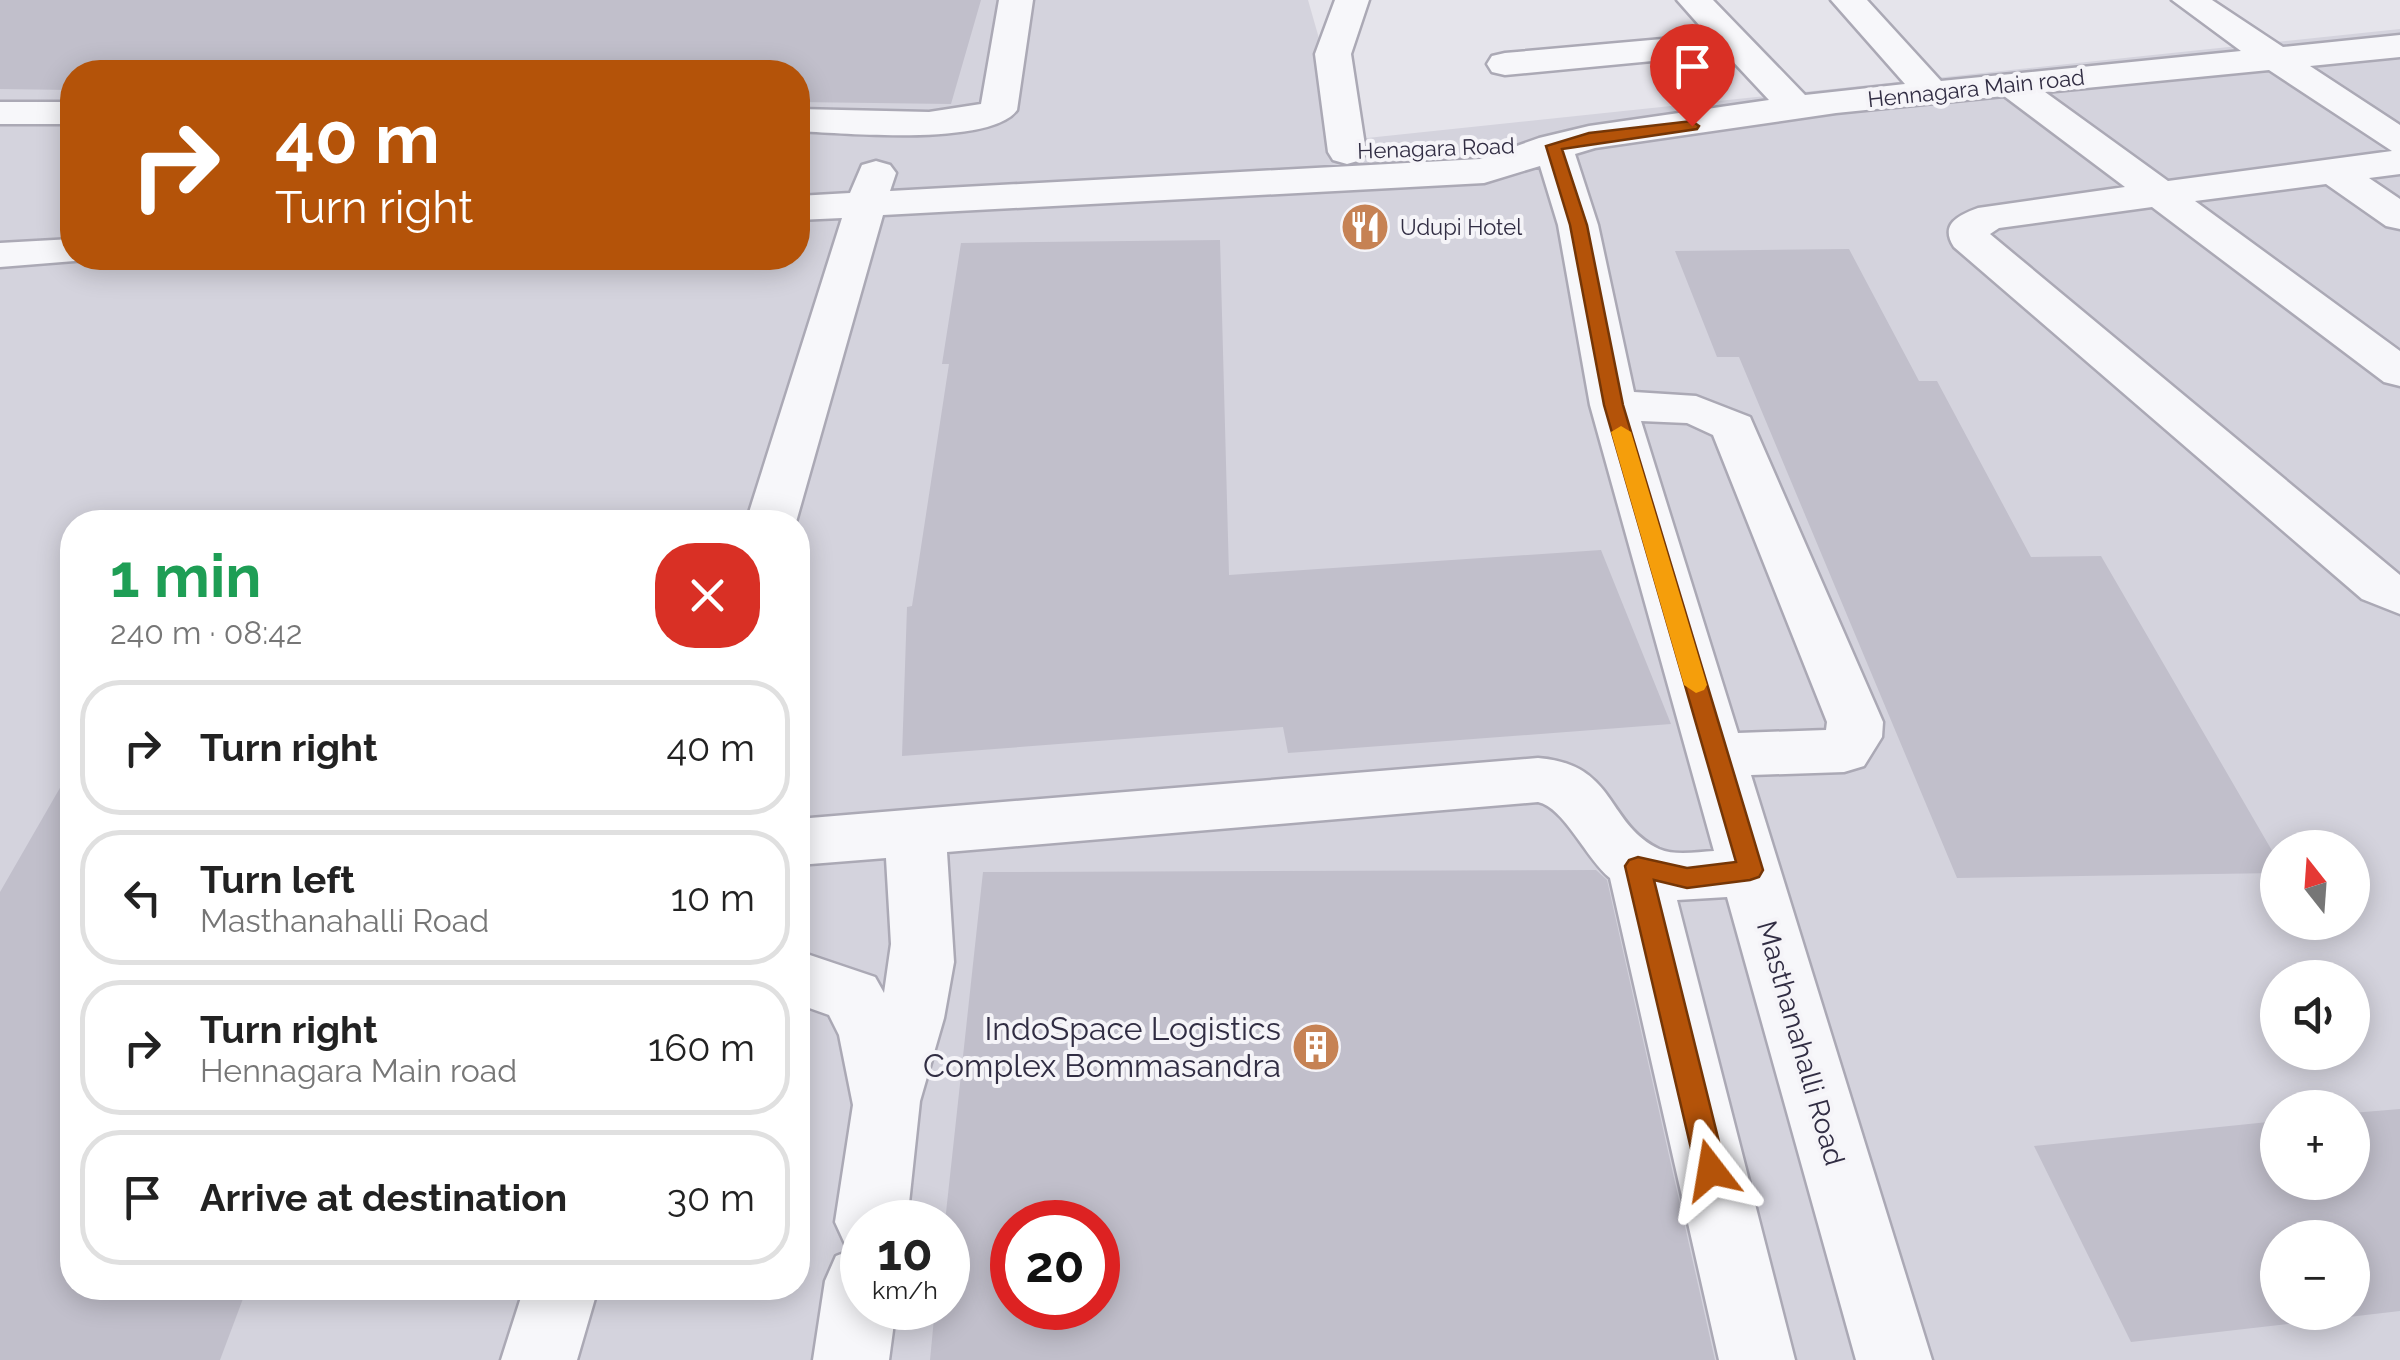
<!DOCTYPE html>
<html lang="en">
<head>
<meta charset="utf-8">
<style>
	:root { --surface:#fff; --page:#f2f2f2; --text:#222; --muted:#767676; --line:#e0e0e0 }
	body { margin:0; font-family:Raleway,sans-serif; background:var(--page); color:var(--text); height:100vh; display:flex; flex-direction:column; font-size:38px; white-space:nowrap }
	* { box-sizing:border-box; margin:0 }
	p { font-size:32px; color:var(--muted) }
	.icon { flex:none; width:55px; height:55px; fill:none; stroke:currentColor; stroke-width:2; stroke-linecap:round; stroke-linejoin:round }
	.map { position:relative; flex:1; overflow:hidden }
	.details { position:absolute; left:60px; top:510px; width:750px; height:790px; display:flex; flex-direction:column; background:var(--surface); border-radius:40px; box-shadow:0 5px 25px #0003 }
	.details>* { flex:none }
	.hud { position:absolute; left:60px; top:60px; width:750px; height:210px; border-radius:40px; box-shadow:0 5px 25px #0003; background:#b45309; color:#fff; overflow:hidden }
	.needle { width:65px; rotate:343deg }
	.buttons { position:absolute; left:2260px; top:830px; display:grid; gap:20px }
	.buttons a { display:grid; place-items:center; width:110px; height:110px; border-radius:50%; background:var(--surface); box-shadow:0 5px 25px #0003; font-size:50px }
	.speed { position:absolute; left:840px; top:1200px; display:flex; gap:20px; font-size:50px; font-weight:700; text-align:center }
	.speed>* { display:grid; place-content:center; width:130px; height:130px; border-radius:50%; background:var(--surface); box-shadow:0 5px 25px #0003; line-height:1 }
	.speed small { font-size:25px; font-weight:400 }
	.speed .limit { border:15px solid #d22; background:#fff; color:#111 }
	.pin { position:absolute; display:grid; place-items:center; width:85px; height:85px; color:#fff; margin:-102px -42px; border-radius:50% 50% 50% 0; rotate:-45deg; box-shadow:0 0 10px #0007 }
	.pin .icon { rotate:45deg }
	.me { position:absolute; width:110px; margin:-55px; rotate:346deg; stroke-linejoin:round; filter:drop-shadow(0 0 8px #0008) }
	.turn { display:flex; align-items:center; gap:35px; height:210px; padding:0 50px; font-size:45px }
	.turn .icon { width:130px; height:130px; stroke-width:2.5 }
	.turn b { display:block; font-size:70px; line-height:85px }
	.round { display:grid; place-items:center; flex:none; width:105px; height:105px; border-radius:40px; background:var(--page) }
	.head { display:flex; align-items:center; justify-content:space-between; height:170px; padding:0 50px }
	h1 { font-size:60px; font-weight:700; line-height:75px; color:#1e9e55 }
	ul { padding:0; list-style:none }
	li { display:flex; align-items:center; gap:30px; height:135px; margin:0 20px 15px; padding:0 30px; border:5px solid var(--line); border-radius:40px }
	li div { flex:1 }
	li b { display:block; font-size:38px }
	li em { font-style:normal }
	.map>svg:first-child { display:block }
	.built { fill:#d4d3dd; fill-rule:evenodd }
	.building { fill:#c1bfcb; fill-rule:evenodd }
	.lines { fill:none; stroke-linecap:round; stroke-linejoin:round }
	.minor-casing { stroke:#aba9b5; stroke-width:5 }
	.minor { fill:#f7f7fa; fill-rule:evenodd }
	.route { fill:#b45309; stroke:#753606; stroke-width:2.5 }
	.slow { fill:#f59e0b }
	.labels { text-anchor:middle; stroke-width:8; stroke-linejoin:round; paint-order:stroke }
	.far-street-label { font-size:22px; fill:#312d43; stroke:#f5f4f8 }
	.far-poi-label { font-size:22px; fill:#312d43; stroke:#f5f4f8; text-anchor:start }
	.street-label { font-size:28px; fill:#312d43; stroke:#f5f4f8 }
	.near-poi-label { font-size:32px; fill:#312d43; stroke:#f5f4f8; text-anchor:end }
</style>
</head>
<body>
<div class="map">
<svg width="2400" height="1360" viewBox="0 0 2400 1360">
	<rect width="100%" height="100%" fill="#e5e4eb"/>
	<path class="built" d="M0,0H1308L1348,140L2400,29V1360H0ZM72,72H798V258H72ZM72,522H798V1288H72ZM2278,848H2352V922H2278ZM2278,978H2352V1052H2278ZM2278,1108H2352V1182H2278ZM862,1222H948V1308H862ZM1012,1222H1098V1308H1012ZM2278,1238H2352V1312H2278Z"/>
	<path class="building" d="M0,0H981L951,104L798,102V72H72V90L0,89Z
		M1220,240L1229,575L1601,550L1671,724L1288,753L1283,727L902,756L907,607L912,606L949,364H942L961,243Z
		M1849,249L1919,381H1937L2031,557L2101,556L2278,861V873L1957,878L1739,357H1717L1675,251Z
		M72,767V1288H247L220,1360H0V892Z
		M1596,870L1607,880L1715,1360H930L935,1308H948L945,1222L983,872ZM1012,1222H1098V1308H1012Z
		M2400,1109V1311L2131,1342L2034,1146L2278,1121V1182H2352V1113ZM2278,1238H2352V1312H2278Z"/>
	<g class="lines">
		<g class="minor-casing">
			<path id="minor" d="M999,0H1033L1017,110C991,147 841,133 798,131V109L929,112L981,104Z
				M1335,0H1369L1351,54L1366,152L1361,160L1347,164L1333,160L1328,152L1315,54Z
				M1677,0H1713L1805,95L1905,84L1831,0H1867L1941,81L2241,51L2172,0H2212L2283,47L2400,35V57L2310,66L2400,125V174L2369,178L2400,199V229L2386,226L2326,184L2195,201L2400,351V386L2384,382L2152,207L1999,228L1990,234L2400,575V614L2362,599L1954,247C1939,224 1959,215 1978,208L2125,187L2004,96L1836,113L1595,148L1575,154L1598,225L1634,392L1696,396L1750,417L1883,722L1882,737L1864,766L1844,772L1751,775L1932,1360H1856L1727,897L1677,900L1795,1360H1719L1610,878C1587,860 1564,807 1538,802L947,852L954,962L944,1018L920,1101L907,1222H862V1308H896L889,1360H813L825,1281L836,1256L854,1249L846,1246L835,1222L853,1105L839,1035L829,1015L798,1004V951L875,977L884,993L891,944L886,858L798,865V819L1538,758C1617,764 1605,823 1659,849C1675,856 1697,852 1714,851L1590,405L1558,225L1540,166L1484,183L883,215L796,522H746L842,218L798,220V196L850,193L862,165L876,161L890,165L896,173L890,191L1480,159L1539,138L1589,126L1769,100L1726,54L1505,75L1492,72L1487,64L1492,56L1505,53L1708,35ZM2269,70L2392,151L2168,181L2045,92ZM1641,421L1687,423L1713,435L1827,722L1826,730L1738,733Z
				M0,102H72V124H0Z
				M72,239V258L87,260L0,267V243Z
				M524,1288H598L577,1360H501Z"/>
		</g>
		<use href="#minor" class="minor"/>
	</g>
	<path class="route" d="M1692,121L1699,126L1697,129L1562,149L1587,225L1623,405L1763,870L1759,877L1750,880L1687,888L1654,880L1726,1170L1721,1180L1711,1183L1701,1180L1696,1170L1625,866L1629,860L1638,857L1687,868L1736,862L1604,405L1570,225L1546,146L1589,133Z"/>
	<path class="slow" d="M1621,426L1631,432L1707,685L1704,690L1696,693L1684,685L1611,432Z"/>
	<defs>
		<g id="restaurant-disc" transform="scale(2.5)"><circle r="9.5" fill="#c68254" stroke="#f5f4f8"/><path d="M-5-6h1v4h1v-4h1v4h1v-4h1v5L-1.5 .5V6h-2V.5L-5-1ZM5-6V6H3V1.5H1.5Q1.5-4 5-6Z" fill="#fff"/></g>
		<g id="building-disc" transform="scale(2.5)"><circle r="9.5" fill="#c68254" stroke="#f5f4f8"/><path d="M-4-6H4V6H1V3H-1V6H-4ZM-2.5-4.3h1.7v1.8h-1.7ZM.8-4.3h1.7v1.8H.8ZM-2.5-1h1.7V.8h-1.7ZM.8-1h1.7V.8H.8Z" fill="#fff"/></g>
	</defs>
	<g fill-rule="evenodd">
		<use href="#restaurant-disc" x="1365" y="227"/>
		<use href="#building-disc" x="1316" y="1047"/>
	</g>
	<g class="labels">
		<g class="far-street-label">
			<text transform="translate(1976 88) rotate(-6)" y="8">Hennagara Main road</text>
			<text transform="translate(1436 148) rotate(-2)" y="8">Henagara Road</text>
		</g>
		<g class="far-poi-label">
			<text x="1400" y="235">Udupi Hotel</text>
		</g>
		<g class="street-label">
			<text transform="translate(1801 1043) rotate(74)" y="10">Masthanahalli Road</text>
		</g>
		<g class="near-poi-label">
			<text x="1281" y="1040">IndoSpace Logistics<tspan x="1281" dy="37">Complex Bommasandra</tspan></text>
		</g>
	</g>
</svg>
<div class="buttons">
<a><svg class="needle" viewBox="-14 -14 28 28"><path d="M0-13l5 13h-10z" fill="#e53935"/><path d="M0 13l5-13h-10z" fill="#767676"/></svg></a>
<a><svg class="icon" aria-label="sound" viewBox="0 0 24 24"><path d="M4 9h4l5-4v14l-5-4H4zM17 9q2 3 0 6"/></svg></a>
<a>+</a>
<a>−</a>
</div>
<div class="speed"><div>10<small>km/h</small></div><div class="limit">20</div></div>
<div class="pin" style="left:1692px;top:126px;background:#d93025"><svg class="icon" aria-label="arrive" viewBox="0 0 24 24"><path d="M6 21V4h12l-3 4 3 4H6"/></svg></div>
<svg class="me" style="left:1711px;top:1170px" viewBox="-20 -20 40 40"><path d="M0-17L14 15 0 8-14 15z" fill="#b45309" stroke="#fff" stroke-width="4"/></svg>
<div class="hud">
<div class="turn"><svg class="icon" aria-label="right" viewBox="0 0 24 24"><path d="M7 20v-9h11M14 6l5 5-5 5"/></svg><div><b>40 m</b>Turn right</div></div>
</div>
<section class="details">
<div class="head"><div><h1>1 min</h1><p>240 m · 08:42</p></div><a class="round" style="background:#d93025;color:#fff"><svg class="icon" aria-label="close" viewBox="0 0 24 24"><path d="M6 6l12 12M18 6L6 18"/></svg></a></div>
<ul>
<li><svg class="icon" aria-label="right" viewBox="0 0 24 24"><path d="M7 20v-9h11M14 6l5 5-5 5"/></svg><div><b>Turn right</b></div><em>40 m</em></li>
<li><svg class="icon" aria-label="left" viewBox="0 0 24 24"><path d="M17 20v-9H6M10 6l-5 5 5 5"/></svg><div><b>Turn left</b><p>Masthanahalli Road</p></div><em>10 m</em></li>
<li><svg class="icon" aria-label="right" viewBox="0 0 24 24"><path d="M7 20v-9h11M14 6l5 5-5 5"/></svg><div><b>Turn right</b><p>Hennagara Main road</p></div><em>160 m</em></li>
<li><svg class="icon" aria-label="arrive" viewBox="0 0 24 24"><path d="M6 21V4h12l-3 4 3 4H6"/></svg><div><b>Arrive at destination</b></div><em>30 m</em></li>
</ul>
</section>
</div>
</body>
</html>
